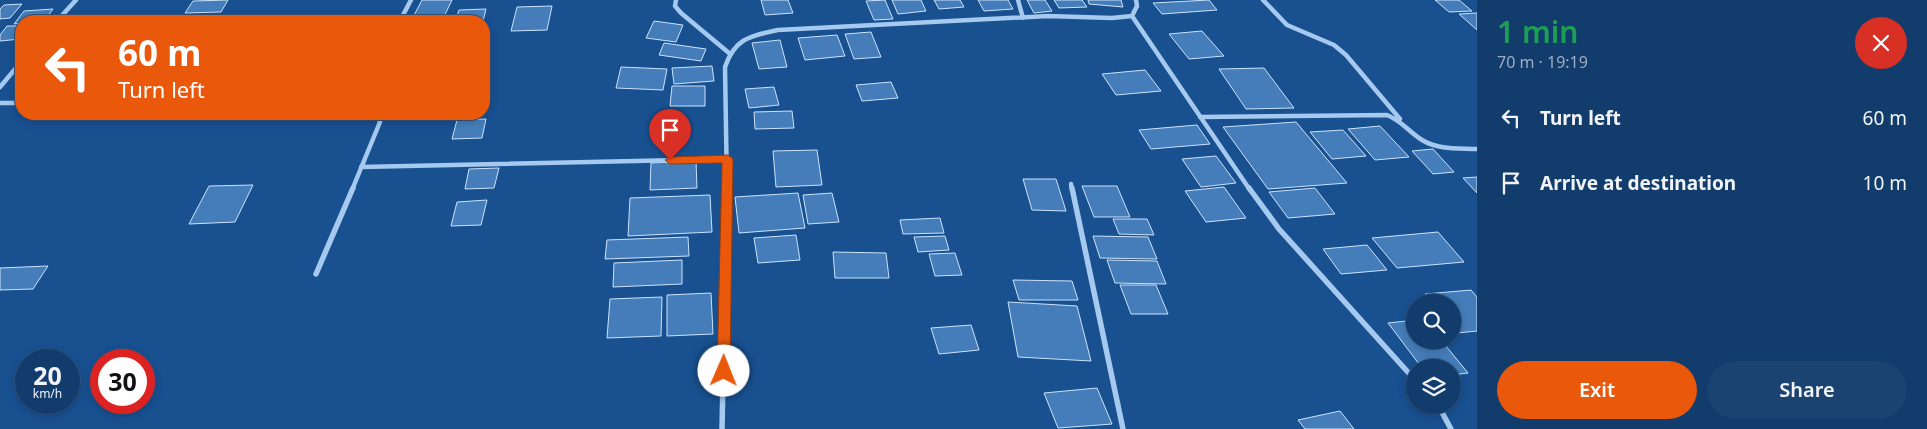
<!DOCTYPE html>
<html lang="en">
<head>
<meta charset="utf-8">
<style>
	:root { --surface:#123c6c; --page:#1b4372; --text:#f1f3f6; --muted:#9cadc2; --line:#31567f; --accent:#ea580c }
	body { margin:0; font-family:"Noto Sans",sans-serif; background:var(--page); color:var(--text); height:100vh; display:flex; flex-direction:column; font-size:19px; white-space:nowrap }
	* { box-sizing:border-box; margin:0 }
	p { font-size:16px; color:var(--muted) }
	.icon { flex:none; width:28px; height:28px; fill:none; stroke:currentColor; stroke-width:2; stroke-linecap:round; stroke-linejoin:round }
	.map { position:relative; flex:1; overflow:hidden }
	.sheet { display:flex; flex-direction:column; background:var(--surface); width:450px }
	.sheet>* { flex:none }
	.top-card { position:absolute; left:15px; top:15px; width:475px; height:105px; border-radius:20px; box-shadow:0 2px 8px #0003,0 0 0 1px var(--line); background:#ea580c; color:#fff; overflow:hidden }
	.tools { position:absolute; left:1406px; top:294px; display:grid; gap:10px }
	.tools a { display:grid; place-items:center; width:55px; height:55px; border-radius:50%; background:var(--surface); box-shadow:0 2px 8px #0003,0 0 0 1px var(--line); font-size:25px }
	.speed { position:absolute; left:15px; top:349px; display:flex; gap:10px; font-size:25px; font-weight:700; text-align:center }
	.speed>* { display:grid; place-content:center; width:65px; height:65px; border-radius:50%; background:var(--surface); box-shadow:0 2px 8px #0003,0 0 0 1px var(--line); line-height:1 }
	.speed small { font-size:12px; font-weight:400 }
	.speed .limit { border:8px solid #d22; background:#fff; color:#111 }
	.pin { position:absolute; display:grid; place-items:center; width:42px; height:42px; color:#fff; margin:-51px -21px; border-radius:50% 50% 50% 0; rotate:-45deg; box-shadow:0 0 5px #0007 }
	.pin .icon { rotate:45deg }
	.me { position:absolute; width:55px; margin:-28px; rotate:1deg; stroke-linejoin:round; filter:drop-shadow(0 0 4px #0008) }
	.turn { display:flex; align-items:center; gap:18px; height:105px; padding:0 20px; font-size:22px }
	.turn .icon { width:65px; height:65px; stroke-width:2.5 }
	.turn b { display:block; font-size:35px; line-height:42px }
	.round { display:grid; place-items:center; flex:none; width:52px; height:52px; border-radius:26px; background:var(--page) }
	.overview { display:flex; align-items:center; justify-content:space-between; height:85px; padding:0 20px }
	h1 { font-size:30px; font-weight:600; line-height:38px; color:#1e9e55 }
	.action { display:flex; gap:10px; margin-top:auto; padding:10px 20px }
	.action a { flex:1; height:58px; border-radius:30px; background:var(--accent); color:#fff; font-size:20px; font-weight:600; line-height:58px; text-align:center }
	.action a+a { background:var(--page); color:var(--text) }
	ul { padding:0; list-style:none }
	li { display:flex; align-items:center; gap:15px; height:65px; padding:0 20px }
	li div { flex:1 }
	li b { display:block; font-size:19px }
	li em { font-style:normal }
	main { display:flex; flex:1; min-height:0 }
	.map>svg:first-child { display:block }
	.building { fill:#447db9; stroke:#cce3fb }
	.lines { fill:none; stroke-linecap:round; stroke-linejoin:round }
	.street-far1 { stroke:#a5c9ef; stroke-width:4.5 }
	.street { stroke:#a5c9ef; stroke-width:5.5 }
	.route { fill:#ea580c; stroke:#983908 }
</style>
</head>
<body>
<main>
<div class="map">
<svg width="1477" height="429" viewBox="0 0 1477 429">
	<rect width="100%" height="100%" fill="#185090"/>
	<path class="building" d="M228,0L221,12L185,13L193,1Z
		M422,0H452L442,21H411Z
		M761,0H788L793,13L765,15Z
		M885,0L893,19L874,20L866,1Z
		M892,0H921L926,11L898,14Z
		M934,0H960L964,7L939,9Z
		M978,0H1008L1013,9L984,11Z
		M1027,0H1045L1052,11L1034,13Z
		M1054,0H1082L1087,7L1059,8Z
		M1088,0H1121L1123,7L1089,4Z
		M1209,0L1217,10L1162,14L1153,3Z
		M1435,0H1459L1472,11L1449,12Z
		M22,4L10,18L0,19V9L4,5Z
		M552,6L547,30L511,31L517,7Z
		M53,9L44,21H21V23L14,24L24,11Z
		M486,9L483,21H455L459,10Z
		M1477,13V30L1459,14Z
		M654,21L683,25L676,42L646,38Z
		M7,26H21V39L0,41V35Z
		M1202,31L1224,56L1189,59L1169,34Z
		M871,32L881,57L854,59L845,34Z
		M837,35L845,56L805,60L798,38Z
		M780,40L787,67L759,69L752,43Z
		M664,43L706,49L701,61L659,55Z
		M712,66L714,81L674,84L672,68Z
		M621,67L667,69L663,90L616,88Z
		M1264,68L1294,108L1246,109L1219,69Z
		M1145,70L1161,91L1116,95L1102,74Z
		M891,82L898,98L862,101L856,85Z
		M672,86H705V106H670Z
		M774,87L779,105L749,108L745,89Z
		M792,111L794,128L755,129L754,112Z
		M486,119L482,138L452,139L457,120Z
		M1296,122L1347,183L1268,189L1223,127Z
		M1197,125L1210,144L1151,149L1139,130Z
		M1380,126L1409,157L1375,160L1348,129Z
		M1343,130L1366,156L1332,159L1310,132Z
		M1433,149L1454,172L1433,174L1412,151Z
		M817,150L822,185L776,187L773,151Z
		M1216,156L1236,183L1201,187L1182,159Z
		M696,161L697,188L650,190L651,163Z
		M499,168L494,188L465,189L469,169Z
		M1477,177V193L1463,178Z
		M1023,179H1056L1066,211L1032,210Z
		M253,185L235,222L189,224L209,186Z
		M1082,186H1117L1130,217H1094Z
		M1224,187L1246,218L1206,222L1185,191Z
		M1315,188L1335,214L1288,218L1269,192Z
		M798,193L805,228L739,233L735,197Z
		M832,193L839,222L808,224L803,195Z
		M710,195L712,232L628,236L630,198Z
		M487,200L481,225L451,226L457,202Z
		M940,218L944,233L903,234L900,220Z
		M1113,219H1147L1154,235L1119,234Z
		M1438,232L1464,262L1397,268L1372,238Z
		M796,235L800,260L758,263L754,238Z
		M945,236L949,250L918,252L914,237Z
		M1093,236L1148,237L1157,259L1100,258Z
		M688,237L689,256L605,259L607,240Z
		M1367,245L1387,270L1341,274L1323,249Z
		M833,252L886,253L889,278H835Z
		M955,253L962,275L935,276L929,254Z
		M682,260V284L613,287L614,263Z
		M1107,260L1157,261L1166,284L1115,283Z
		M48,266L33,289L0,290V268Z
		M1013,280L1072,281L1078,300H1019Z
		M1120,285H1156L1168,314H1131Z
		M1471,290L1477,297V331L1457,333L1452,328V302H1432L1425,294Z
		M711,293L713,334L667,336V295Z
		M662,297L661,336L607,338L610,299Z
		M1008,302L1077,306L1091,361L1018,357Z
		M1415,320V340H1441L1468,373L1452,375V368H1422L1388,323Z
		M971,325L979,350L939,354L931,328Z
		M1097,388L1112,424L1058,428L1044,393Z
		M1340,411L1354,429H1305L1298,420Z"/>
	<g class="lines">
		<path class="street-far1" d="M676,0L675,6L681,13L729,53
			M1018,0L1023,18
			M1263,0L1287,25L1334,45L1346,55L1400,119
			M1132,16L1250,190
			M57,21L76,0
			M106,21L202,17L326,21
			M388,21L402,17L411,0
			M0,87L21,62
			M0,103H21
			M1200,117L1387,115C1402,121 1409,132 1422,140C1438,150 1459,148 1477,149
			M361,167L728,159
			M1071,184L1072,190
			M352,190L380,122L376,114
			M727,190L725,67C735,38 750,36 778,30L1048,16L1112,18L1132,16L1137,6L1136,0"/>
		<path class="street" d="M1072,188L1123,429
			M1249,188L1279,229L1415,380
			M316,274L353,188
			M1438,405L1451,429
			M722,429L727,188"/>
	</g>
	<path class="route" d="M728,155L733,159L730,371L728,375L724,377L719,375L717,371L722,163L670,164L665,160L670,157Z"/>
</svg>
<div class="tools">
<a><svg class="icon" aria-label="search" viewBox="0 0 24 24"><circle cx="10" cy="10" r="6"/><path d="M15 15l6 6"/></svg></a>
<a><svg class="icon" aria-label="layers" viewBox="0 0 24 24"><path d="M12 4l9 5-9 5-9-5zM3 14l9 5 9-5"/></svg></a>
</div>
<div class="speed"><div>20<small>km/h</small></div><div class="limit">30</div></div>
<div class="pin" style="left:670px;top:160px;background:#d93025"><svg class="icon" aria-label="arrive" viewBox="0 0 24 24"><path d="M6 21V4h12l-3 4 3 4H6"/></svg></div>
<svg class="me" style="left:724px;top:371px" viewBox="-20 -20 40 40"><circle r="19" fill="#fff"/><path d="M0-13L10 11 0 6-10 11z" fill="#ea580c"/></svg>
<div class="top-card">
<div class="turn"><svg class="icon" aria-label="left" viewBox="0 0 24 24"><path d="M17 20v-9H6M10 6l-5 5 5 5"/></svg><div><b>60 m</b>Turn left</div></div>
</div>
</div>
<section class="sheet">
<div class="overview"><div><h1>1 min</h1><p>70 m · 19:19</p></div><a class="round" style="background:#d93025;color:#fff"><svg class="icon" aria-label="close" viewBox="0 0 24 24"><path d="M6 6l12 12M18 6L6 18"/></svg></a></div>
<ul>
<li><svg class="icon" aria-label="left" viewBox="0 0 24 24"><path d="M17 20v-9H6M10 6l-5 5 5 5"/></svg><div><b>Turn left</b></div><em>60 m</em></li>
<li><svg class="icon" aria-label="arrive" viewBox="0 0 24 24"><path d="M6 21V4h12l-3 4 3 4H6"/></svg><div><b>Arrive at destination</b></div><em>10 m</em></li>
</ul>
<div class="action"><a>Exit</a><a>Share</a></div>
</section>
</main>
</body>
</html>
